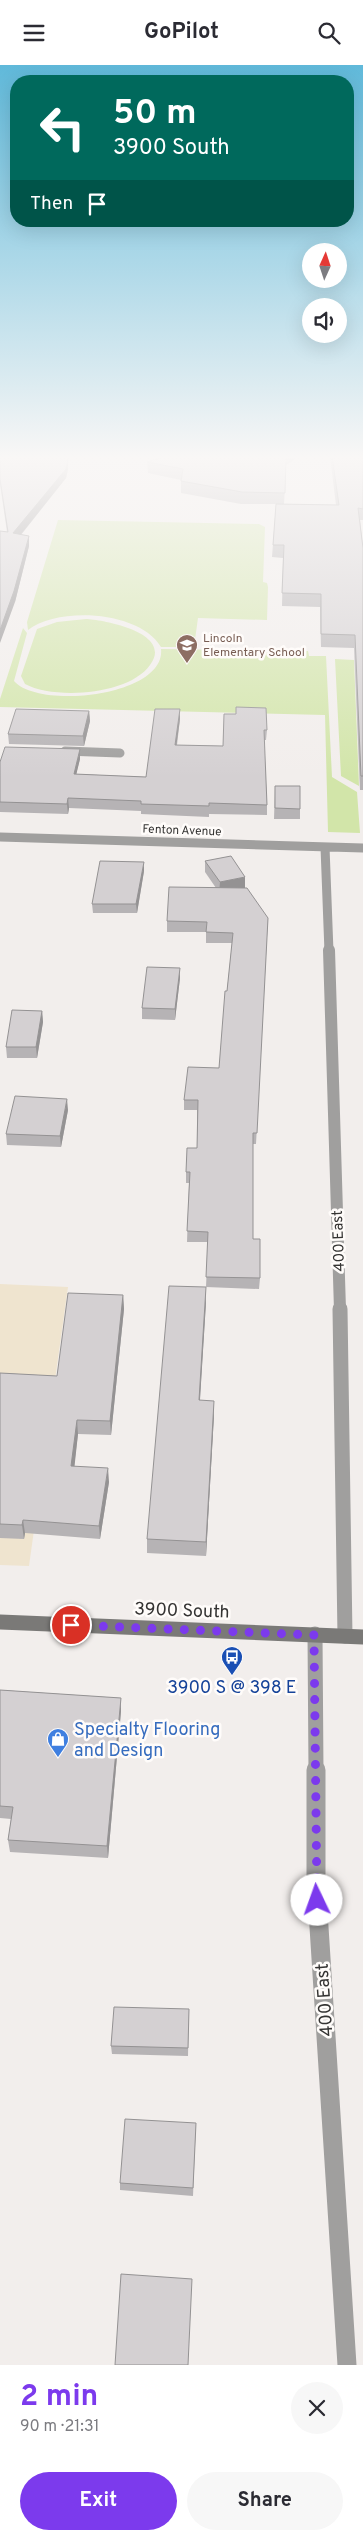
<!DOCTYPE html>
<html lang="en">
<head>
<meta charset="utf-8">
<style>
	:root { --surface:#fff; --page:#f7f7f7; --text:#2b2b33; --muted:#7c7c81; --accent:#7c3aed }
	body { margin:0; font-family:Overpass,sans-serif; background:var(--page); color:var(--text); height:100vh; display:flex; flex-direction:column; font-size:19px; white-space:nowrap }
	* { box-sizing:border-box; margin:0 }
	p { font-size:16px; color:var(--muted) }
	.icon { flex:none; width:28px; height:28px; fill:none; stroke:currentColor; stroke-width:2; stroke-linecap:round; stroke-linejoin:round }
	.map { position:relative; height:2300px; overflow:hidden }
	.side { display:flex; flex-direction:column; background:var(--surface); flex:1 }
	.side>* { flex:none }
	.top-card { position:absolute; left:10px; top:10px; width:344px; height:152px; border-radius:20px; box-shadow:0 5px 20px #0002; background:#00695c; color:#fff; overflow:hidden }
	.needle { width:32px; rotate:3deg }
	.tools { position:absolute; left:302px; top:178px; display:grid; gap:10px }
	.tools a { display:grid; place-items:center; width:45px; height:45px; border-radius:50%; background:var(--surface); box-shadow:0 5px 20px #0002; font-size:25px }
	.pin { position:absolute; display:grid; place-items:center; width:42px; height:42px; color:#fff; margin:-21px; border:2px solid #fff; border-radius:50%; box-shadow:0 1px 5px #0007 }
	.me { position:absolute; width:55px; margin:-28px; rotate:357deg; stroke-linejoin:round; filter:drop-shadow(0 0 4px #0008) }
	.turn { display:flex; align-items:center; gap:18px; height:105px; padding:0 20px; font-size:22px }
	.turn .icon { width:65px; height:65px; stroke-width:2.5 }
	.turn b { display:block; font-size:35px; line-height:42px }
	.then { display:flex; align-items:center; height:48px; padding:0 20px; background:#0003; gap:10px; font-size:19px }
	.round { display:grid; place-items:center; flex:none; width:52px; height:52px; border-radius:26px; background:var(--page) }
	.headline { display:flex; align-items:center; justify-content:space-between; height:85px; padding:0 20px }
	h1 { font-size:30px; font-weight:700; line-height:38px; color:var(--accent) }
	.primary-button { display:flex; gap:10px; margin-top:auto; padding:10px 20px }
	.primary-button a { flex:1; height:58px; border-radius:30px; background:var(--accent); color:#fff; font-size:20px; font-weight:700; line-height:58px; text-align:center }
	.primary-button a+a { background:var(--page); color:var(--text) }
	header { display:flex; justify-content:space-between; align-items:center; height:65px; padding:0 20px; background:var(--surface); font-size:22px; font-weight:700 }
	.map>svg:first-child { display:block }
	.commercial { fill:#efe4cf }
	.green { fill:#d2e5a9 }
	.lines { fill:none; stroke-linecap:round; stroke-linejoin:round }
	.street-far3 { stroke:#a09f9e; stroke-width:9 }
	.street-far2 { stroke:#a09f9e; stroke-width:12 }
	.street-far1 { stroke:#a09f9e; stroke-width:15 }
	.street { stroke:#a09f9e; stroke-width:19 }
	.secondary { stroke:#7a7977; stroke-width:15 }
	.wall { fill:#b6b3b5 }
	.shaded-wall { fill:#949293 }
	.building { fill:#d4d0d2; stroke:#949293 }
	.route { stroke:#7c3aed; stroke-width:9; stroke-dasharray:0 16.2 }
	.labels { text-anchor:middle; stroke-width:5; stroke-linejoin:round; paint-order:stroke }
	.far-education-label { font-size:12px; fill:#785e54; stroke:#fffcfa; text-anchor:start }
	.far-street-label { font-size:12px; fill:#353433; stroke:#fffcfa }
	.street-label { font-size:15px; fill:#353433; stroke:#fffcfa }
	.near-street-label { font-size:18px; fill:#353433; stroke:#fffcfa }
	.near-transit-label { font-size:18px; fill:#164399; stroke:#fffcfa }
	.near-shop-label { font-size:18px; fill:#366cbe; stroke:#fffcfa; text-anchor:start }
</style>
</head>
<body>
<header><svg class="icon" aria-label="menu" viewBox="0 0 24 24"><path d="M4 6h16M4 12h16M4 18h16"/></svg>GoPilot<svg class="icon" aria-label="search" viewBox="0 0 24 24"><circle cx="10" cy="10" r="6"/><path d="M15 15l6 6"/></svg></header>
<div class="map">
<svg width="363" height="2300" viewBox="0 0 363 2300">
	<rect width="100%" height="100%" fill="#f2eeec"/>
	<path class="commercial" d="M0,1219L68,1222L29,1501L0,1500Z"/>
	<path class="green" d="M58,455L259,459L265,462L263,517L267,518L268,522L267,555L198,553L194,582H161C140,546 59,541 28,565L27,557Z
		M86,554C105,555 174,568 150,600C129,630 55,635 25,619L21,611L37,564L57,557Z
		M23,563L27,568L14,616C39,645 166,631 161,584L308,586L309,591H326L332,712L357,727L360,768L328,767L325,650L0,642V634Z
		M335,594L354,595L359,721L341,711Z"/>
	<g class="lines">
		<path class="street-far3" d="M65,686L120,688
			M0,772L363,783
			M325,782L329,887"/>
		<path class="street-far2" d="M329,885L340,1245"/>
		<path class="street-far1" d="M340,1244L345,1571
			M315,1569L316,1707"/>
		<path class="street" d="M316,1705V1815L347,2300"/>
		<path class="secondary" d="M0,1557L363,1572"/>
	</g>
	<path class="wall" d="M0,391L68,394V404L66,413L21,470L29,481L15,537L7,467L0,419Z
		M330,391H363V455H360L363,483V725H360L354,583L321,582L320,542L282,541L283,493L272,492L276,439H241L181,428V415L148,408L147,397L286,400L284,439L336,440Z
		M89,646L90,656L84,681L9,679L8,669Z
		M224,649L267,665L266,675H264L267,740V750L209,749V752L141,749V746L69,743L68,749L0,747V697L80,694L76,709L146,712L180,654L177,680L223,681Z
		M275,721L300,744V754H274Z
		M205,796L245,823H242L268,853L256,1079H253V1174L260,1213L259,1224L206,1222L208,1177H187L189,1118H186V1107L197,1083V1045H184V1035L219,1003L232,878H206V867H167V856L216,823L205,807Z
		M144,806L137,848H93L92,839Z
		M180,913L175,955L142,954V943Z
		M42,946L43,957L37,993H7L6,982Z
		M68,1045L61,1082L7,1080L6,1069Z
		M123,1230L124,1244L111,1370L78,1369L74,1401L109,1417L100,1474L25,1468L24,1474L0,1473V1308L57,1311Z
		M206,1237L200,1335L214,1350L206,1491L147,1488V1474Z
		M0,1625L121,1633V1646L108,1793L10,1787L8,1775L11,1754L0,1753Z
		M189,1944L188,1991L112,1989L111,1981Z
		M196,2058L193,2131L120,2125V2118Z"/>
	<path class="shaded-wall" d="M286,391H300L286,400Z
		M68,394V404L66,413L14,478L13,468Z
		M29,471V481L15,537L0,578V565Z
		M180,644V654L175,690V680Z
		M89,646L90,656L84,681L83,671Z
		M80,684V694L74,719V709Z
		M68,733L69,743L68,749L67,739Z
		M144,797V806L137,848L136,839Z
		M245,812V823L219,828L220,817Z
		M180,903V913L175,955V944Z
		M42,946L43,957L37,993L36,982Z
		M67,1034L68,1045L61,1082L60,1071Z
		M206,1222V1237L199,1349V1335Z
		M123,1230L124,1244L111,1370L110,1356Z
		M214,1336V1350L206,1491V1477Z
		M77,1355L78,1369L73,1415L71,1401Z
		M108,1403L109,1417L100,1474L99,1461Z
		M23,1455L25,1468L24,1474L22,1460Z
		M121,1633V1646L108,1793L107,1781Z"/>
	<path class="building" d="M0,391H67L68,394L66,404L13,468L29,471L14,526L0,565V466L8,467L0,414Z
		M167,391H286L285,428L242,427L181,416L183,404L147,397Z
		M332,391H363V444L358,443L363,483V711H361L355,570L321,569V529L282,528L284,480H273L276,439L339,440Z
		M236,642L266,643L267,665H264L267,740L209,738V741L141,739V736L68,733L67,739L0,737V697L5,682L80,684L74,709L146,712L155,644H180L175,680L223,681L224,649H236Z
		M16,644L89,646L83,671L8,669Z
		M275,721H300V744L275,743Z
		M231,791L245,812L220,817L205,796Z
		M100,796L144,797L136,839H92Z
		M169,822L247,823L268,853L257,1068H253V1174H260V1213L206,1212L208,1167L187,1166L190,1107H186L187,1083H197L198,1035H184L188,1002L219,1003L225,926H227L233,868L206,867L207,857L167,856Z
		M147,902L180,903L175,944L142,943Z
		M12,945L42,946L36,982H6Z
		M15,1031L67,1034L60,1071L6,1069Z
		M169,1221L206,1222L199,1335L214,1336L206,1477L147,1474Z
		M68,1228L123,1230L110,1356L77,1355L71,1401L108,1403L99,1461L23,1455L22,1460L0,1459V1308L57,1311Z
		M0,1625L121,1633L107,1781L8,1775L13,1742L0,1741Z
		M114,1942L189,1944L188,1983L111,1981Z
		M125,2054L196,2058L193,2123L120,2118Z
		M121,2209L192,2214L188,2300H115Z"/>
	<linearGradient id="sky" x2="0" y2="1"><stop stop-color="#60b9da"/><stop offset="0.55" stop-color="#f9f7f6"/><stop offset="1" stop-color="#f9f7f6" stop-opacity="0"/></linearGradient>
	<rect width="363" height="713" fill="url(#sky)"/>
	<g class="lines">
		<path class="route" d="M71,1560L314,1570L317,1835"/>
	</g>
	<defs>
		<g id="school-pin" transform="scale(1.125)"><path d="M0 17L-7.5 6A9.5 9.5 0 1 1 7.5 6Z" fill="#8d6e63" stroke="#fffcfa"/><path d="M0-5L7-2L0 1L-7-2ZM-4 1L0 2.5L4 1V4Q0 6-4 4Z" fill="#fff"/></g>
		<g id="bus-pin" transform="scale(1.125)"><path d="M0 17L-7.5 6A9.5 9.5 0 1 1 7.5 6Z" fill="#1a4fb4" stroke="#fffcfa"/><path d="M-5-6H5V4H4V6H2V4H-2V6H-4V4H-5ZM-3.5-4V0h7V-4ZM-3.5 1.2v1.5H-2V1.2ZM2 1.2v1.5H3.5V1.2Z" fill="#fff"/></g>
		<g id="shop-pin" transform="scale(1.125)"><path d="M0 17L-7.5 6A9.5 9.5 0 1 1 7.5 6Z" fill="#3f7fe0" stroke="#fffcfa"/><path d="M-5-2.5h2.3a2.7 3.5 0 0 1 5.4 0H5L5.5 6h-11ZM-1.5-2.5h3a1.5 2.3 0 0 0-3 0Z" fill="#fff"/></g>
	</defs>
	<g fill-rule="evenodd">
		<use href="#school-pin" x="187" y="580"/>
		<use href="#bus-pin" x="232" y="1592"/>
		<use href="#shop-pin" x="58" y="1674"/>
	</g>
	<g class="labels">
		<g class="far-education-label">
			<text x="203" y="577">Lincoln<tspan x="203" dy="14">Elementary School</tspan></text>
		</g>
		<g class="far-street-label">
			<text transform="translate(182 765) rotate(2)" y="4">Fenton Avenue</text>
		</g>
		<g class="street-label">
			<text transform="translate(338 1176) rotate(-92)" y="5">400 East</text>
		</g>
		<g class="near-street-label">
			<text transform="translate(182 1545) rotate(2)" y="6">3900 South</text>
			<text transform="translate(324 1935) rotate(-94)" y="6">400 East</text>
		</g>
		<g class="near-transit-label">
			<text x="232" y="1628">3900 S @ 398 E</text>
		</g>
		<g class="near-shop-label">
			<text x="74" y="1670">Specialty Flooring<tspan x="74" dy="21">and Design</tspan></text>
		</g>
	</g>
</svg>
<div class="tools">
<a><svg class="needle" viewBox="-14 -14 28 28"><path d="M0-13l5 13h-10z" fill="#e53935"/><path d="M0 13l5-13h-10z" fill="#7c7c81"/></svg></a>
<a><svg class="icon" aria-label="sound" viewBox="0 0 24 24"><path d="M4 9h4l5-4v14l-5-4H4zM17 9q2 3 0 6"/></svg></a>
</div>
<div class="pin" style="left:71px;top:1560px;background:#d93025"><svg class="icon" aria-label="arrive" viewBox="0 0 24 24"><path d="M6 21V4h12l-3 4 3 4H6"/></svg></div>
<svg class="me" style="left:317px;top:1835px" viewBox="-20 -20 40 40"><circle r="19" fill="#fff"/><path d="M0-13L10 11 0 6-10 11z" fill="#7c3aed"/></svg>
<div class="top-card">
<div class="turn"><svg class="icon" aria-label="left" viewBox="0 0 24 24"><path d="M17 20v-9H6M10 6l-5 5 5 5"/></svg><div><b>50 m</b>3900 South</div></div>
<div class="then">Then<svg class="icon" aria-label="arrive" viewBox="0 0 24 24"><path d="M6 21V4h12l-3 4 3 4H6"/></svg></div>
</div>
</div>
<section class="side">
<div class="headline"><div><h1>2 min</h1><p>90 m · 21:31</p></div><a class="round"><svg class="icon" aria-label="close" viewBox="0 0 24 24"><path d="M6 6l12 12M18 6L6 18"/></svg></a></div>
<div class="primary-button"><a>Exit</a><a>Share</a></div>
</section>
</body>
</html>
